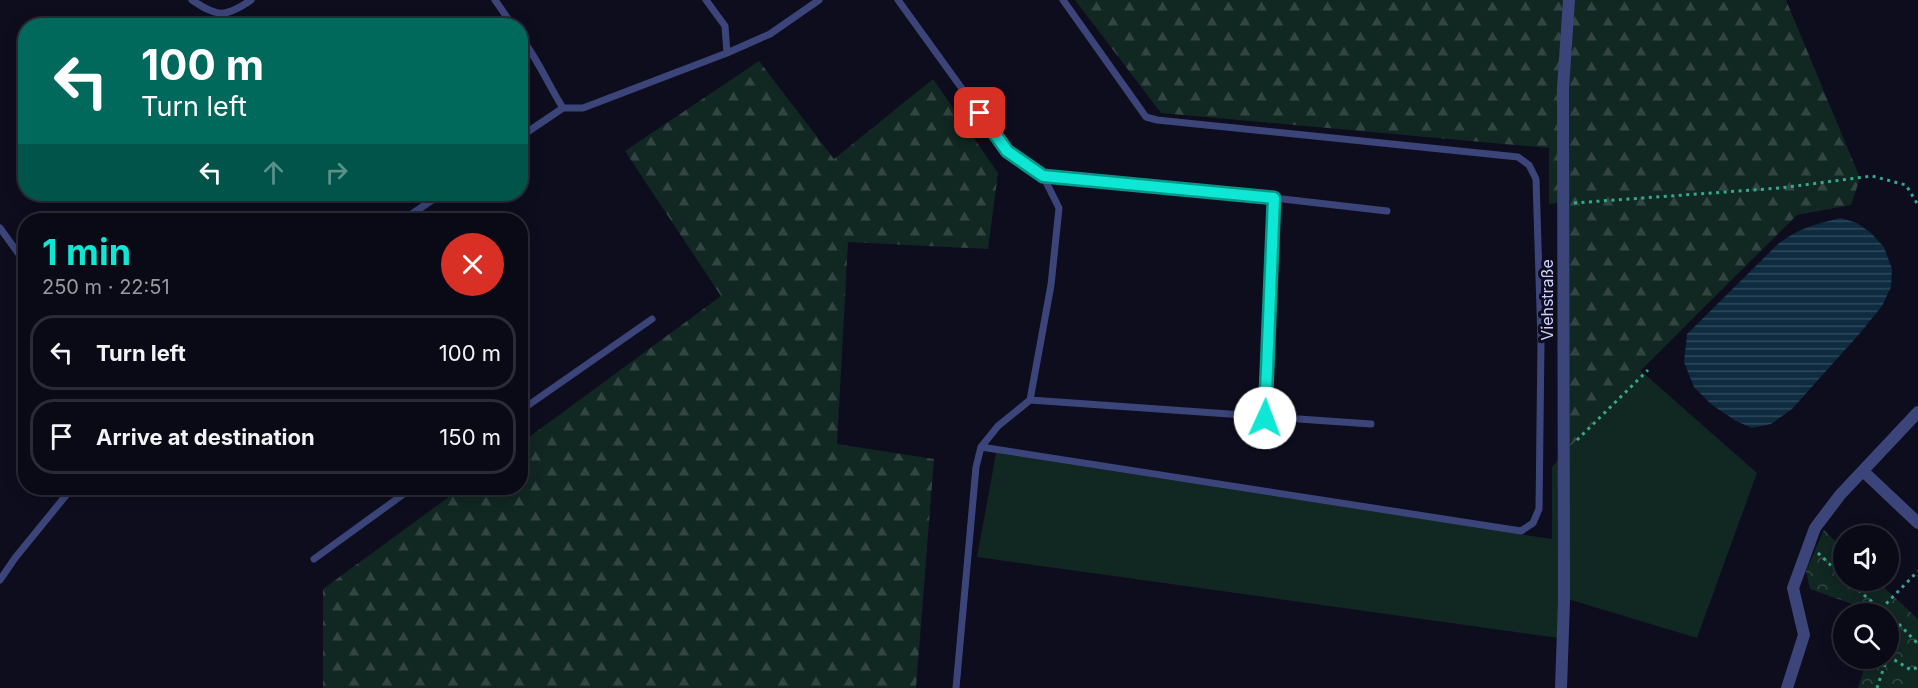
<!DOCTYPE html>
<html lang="en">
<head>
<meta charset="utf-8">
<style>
	:root { --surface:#0a0a16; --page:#181823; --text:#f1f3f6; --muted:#999aa1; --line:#2a2b35; --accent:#0de7d3 }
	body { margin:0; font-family:Inter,sans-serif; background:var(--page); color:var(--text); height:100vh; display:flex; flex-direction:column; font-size:22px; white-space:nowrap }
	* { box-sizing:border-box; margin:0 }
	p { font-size:20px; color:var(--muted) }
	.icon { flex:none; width:33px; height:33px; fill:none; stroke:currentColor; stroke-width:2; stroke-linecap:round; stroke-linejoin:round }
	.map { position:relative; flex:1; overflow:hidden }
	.panel { position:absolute; left:18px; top:213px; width:510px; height:282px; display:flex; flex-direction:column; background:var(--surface); border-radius:24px; box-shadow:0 3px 15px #0003,0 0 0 2px var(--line) }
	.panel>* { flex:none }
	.banner { position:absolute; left:18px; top:18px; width:510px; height:183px; border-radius:24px; box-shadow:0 3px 15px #0003,0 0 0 2px var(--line); background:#00695c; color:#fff; overflow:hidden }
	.buttons { position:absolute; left:1833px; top:525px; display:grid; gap:12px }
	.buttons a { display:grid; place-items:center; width:66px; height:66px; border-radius:50%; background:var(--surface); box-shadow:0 3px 15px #0003,0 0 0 2px var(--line); font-size:30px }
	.pin { position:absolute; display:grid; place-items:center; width:51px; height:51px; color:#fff; margin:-26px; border-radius:12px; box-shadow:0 3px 9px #0006 }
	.me { position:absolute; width:66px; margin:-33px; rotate:2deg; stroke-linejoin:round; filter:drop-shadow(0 0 4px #0008) }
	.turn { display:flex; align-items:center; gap:21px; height:126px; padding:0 24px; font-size:27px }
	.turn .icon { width:78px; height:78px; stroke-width:2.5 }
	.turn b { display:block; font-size:42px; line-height:51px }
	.lanes { display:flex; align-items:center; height:57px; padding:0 24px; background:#0003; justify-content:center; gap:30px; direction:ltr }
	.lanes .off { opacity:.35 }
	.round { display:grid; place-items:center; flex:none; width:63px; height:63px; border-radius:32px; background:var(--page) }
	.headline { display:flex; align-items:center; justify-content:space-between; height:102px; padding:0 24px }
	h1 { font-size:36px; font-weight:700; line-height:45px; color:var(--accent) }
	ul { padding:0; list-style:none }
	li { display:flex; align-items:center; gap:18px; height:75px; margin:0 12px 9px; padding:0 12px; border:3px solid var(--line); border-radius:24px }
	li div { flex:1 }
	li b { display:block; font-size:22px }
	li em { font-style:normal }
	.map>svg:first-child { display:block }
	.grass { fill:#112722 }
	.forest { fill:url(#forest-firs) }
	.park { fill:url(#park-crowns) }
	.water { fill:url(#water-rules) }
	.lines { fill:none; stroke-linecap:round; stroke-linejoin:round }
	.path { stroke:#34a98b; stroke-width:3; stroke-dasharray:3 4.5; stroke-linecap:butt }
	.service { stroke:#3b457a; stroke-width:7 }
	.minor { stroke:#3b457a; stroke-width:12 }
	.route-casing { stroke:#089689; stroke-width:15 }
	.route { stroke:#0de7d3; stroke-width:10 }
	.labels { text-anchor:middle; stroke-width:6; stroke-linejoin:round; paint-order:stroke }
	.street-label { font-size:16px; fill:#cdd0fc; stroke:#0d0d1e }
</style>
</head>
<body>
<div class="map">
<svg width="1918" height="688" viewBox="0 0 1918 688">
	<defs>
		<pattern id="forest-firs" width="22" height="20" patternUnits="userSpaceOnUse" patternTransform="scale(1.5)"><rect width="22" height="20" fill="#112722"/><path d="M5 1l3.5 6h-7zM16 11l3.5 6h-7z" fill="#324543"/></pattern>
		<pattern id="park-crowns" width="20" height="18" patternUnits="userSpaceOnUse" patternTransform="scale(1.5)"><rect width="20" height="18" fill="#112722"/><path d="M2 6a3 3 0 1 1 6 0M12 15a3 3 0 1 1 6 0" fill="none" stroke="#324543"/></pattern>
		<pattern id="water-rules" width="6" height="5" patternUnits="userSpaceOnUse" patternTransform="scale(1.5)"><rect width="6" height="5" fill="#0e2b40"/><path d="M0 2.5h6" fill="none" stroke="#30495c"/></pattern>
	</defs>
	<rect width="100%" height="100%" fill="#0d0d1e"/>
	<path class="grass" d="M1640,370L1757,473L1697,638L1561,597L1559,638L977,557L996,453L1552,539V467Z"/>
	<path class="forest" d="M1075,0H1786L1860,178L1851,205L1797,215L1645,366L1569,448L1566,202L1549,204V148L1161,113Z
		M759,61L834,159L933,79L998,173L988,249L848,242L837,444L934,459L916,688H323V589L461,488H520L521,443L721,296L625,151Z"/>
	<path class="park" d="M1824,530L1843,549L1844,580L1877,581L1918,619V688H1858L1867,659L1888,658V614L1874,613L1872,611L1810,589L1806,571Z"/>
	<path class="water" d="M1841,218L1857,223L1871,233L1884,247L1892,269L1891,287L1882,306L1861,332L1792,409L1771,424L1752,428L1736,421L1712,405L1694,387L1684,362L1687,334L1778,244C1799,228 1816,224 1841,218Z"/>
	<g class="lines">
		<path class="path" d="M1574,203L1780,188L1872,176L1906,185L1918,205
			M1577,440L1648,370
			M1818,553L1844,578
			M1847,580L1886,614
			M1881,609L1918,571
			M1888,615L1899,624L1888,655
			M1899,624L1918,644
			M1888,656L1911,670L1918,667
			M1877,688L1887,658"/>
		<path class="service" d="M192,0C217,17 225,18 251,0
			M495,0L513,26
			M706,0L725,26L727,53
			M898,0L1007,151L1043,176L1059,208L1051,285L1030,400
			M520,36C537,58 548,84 563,108
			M520,137L563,108H583L727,53L770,34L819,0
			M1043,176L1274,198L1387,211
			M403,220L441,194
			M0,228L26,264
			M520,411L652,319
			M1265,418L1274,198
			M981,447L1521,531L1533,523L1539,509L1541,342L1536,179L1529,165L1518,157L1157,120L1146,117L1063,0
			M314,559L412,488
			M0,580L15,558L72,488
			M956,688L976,467L981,447L998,426L1030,400L1371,424"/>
		<path class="minor" d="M1863,471L1918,523
			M1561,688L1564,601L1563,88L1569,0
			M1787,688L1804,635L1793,588L1815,528L1840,495L1918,412"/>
	</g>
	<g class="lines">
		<g class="route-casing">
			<path id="route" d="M980,113L1007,151L1043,176L1274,198L1265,418"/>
		</g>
		<use href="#route" class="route"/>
	</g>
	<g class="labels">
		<g class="street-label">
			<text transform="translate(1547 300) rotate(-90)" y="6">Viehstraße</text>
		</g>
	</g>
</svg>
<div class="buttons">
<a><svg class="icon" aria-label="sound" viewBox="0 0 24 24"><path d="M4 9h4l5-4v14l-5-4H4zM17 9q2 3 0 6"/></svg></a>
<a><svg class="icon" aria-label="search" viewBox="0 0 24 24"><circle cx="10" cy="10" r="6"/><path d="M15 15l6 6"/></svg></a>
</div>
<div class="pin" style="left:980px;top:113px;background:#d93025"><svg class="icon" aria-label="arrive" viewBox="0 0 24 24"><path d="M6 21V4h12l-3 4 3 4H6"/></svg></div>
<svg class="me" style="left:1265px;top:418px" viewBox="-20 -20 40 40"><circle r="19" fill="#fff"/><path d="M0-13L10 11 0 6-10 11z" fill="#0de7d3"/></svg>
<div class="banner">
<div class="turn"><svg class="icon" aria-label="left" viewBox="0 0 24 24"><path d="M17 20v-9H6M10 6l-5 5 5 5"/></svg><div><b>100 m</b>Turn left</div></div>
<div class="lanes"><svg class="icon" aria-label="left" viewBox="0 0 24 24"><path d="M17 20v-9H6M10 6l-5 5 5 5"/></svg><svg class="icon off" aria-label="ahead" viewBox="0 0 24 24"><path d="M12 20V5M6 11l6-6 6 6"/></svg><svg class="icon off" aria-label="right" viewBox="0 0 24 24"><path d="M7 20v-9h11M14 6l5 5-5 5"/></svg></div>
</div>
<section class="panel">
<div class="headline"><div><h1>1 min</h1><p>250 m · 22:51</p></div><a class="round" style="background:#d93025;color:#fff"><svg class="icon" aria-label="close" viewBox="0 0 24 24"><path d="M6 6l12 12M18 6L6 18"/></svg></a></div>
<ul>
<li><svg class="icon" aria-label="left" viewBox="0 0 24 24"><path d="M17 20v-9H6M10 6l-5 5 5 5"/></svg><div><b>Turn left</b></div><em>100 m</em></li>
<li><svg class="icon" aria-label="arrive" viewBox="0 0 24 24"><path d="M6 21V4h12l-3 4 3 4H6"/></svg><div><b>Arrive at destination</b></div><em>150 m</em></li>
</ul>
</section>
</div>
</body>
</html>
